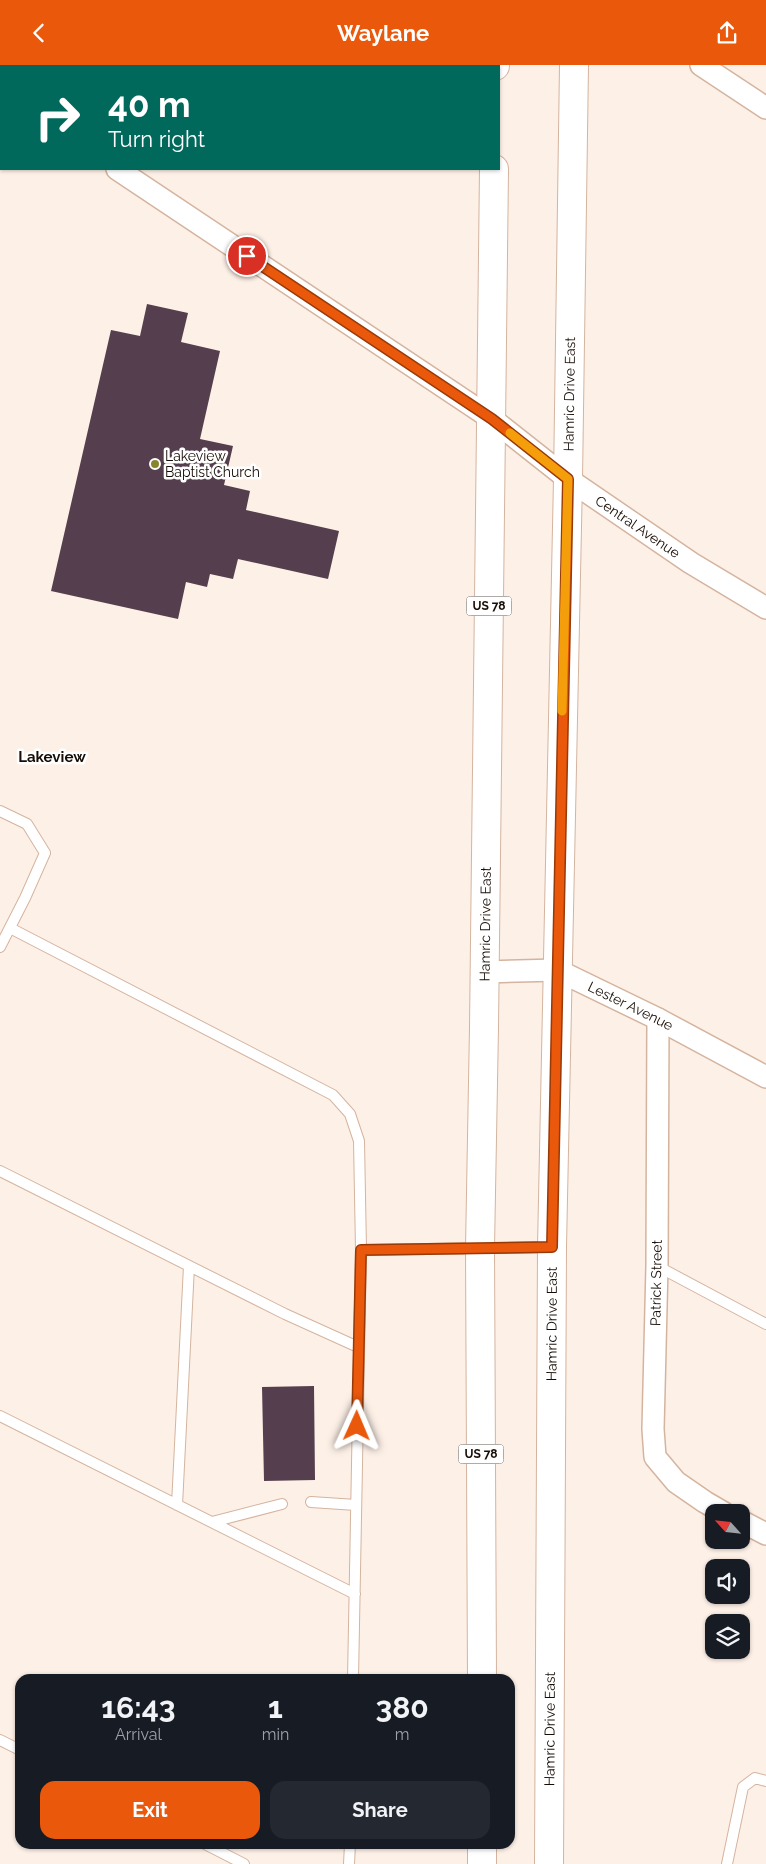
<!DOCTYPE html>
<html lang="en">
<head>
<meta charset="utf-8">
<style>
	:root { --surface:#171b24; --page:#242831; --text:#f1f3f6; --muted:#9ea1a6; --accent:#ea580c }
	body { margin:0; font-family:Raleway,sans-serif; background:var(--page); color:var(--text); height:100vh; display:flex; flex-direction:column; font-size:19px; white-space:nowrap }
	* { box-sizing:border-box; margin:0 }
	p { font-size:16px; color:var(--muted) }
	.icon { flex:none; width:28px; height:28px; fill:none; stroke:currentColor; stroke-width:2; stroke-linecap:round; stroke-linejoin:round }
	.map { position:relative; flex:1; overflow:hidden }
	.panel { position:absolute; left:15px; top:1609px; width:500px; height:175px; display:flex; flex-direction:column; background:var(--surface); border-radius:15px; box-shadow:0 1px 4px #0004 }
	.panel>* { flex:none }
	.top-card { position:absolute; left:0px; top:0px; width:500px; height:105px; box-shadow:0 1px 4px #0004; background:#00695c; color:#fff; overflow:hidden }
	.needle { width:32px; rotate:297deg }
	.tools { position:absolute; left:705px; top:1439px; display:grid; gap:10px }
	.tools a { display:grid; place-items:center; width:45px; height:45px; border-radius:10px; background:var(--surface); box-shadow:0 1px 4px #0004; font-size:25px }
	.pin { position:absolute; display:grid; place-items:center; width:42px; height:42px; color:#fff; margin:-21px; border:2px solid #fff; border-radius:50%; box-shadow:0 1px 5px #0007 }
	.me { position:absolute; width:55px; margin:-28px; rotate:1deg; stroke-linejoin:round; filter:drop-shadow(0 0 4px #0008) }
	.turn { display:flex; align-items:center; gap:18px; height:105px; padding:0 25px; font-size:22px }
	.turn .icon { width:65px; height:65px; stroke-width:2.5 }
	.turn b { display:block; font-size:35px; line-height:42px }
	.eta { display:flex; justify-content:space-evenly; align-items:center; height:85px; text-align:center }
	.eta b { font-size:30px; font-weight:700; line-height:35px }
	.button { display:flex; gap:10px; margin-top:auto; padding:10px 25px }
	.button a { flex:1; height:58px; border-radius:15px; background:var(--accent); color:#fff; font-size:20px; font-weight:700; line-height:58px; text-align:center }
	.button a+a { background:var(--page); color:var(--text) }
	header { display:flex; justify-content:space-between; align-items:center; height:65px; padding:0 25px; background:var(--accent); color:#fff; font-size:22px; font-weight:700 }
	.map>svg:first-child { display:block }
	.building { fill:#553e4e }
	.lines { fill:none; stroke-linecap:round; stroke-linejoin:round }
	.service-casing { stroke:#d4b49f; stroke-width:12 }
	.minor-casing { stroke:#d4b49f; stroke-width:24 }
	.primary-casing { stroke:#d4b49f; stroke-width:30 }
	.service { stroke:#fff; stroke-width:10 }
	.minor { stroke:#fff; stroke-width:21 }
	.primary { stroke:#fff; stroke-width:28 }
	.route-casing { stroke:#983908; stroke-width:12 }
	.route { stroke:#ea580c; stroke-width:9 }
	.slow { stroke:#f59e0b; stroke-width:9 }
	.poi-dot { fill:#87842d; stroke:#fff; stroke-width:2 }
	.labels { text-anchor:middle; stroke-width:5; stroke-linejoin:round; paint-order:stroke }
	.shield { fill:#fff; stroke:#5d5651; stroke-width:1 }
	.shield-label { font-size:12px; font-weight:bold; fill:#170d06 }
	.street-label { font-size:14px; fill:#170d06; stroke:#fff }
	.poi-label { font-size:14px; fill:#170d06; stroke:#fff; text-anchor:start }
	.neighbourhood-label { font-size:15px; font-weight:bold; fill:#170d06; stroke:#fff }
</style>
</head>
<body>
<header><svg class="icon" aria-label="back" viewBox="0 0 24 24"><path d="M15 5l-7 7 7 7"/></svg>Waylane<svg class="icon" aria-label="share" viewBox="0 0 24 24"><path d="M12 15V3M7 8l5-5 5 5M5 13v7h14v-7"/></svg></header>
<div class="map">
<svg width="766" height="1799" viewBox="0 0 766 1799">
	<rect width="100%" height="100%" fill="#fdf0e7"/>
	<path class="building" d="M147,239L188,248L181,277L220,286L200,374L233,381L224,420L250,426L246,445L339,466L328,514L238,494L233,514L210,509L207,522L186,517L178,554L51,526L111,265L140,271Z
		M314,1321L315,1415L264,1416L262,1322Z"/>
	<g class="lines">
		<g class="service-casing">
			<path id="service" d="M0,746L27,759L45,788L25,833L0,882
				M10,863L333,1030L350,1049L359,1076L361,1185L353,1614
				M0,1106L285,1249L358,1282
				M361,1185L552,1182
				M657,1201L766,1259
				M0,1351L355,1529
				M311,1437L356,1440
				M177,1440L189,1201
				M212,1457L282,1439
				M0,1675L20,1685
				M205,1779L244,1799
				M349,1799L350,1779
				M727,1799L743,1722L755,1713L766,1716"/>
		</g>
		<g class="minor-casing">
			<g id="minor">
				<path d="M701,0L766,43"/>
				<path d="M0,26L1,27"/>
				<path id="s1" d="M117,104L492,354L568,414L691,498L766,543"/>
				<path id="s2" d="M485,907L557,905L658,954L766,1012"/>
				<path d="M658,954L657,1201L653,1364L655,1392L676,1417L705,1437L724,1448"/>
				<path d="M741,1456L766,1469"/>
			</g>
		</g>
		<g class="primary-casing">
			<g id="primary">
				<path d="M495,1V0"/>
				<path id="s3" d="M482,1614L480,1183L484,962L494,104"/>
				<path d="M482,1799V1779"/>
				<path id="s4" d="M549,1799L552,1182L568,414L574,0"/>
			</g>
		</g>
		<use href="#service" class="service"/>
		<use href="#minor" class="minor"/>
		<use href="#primary" class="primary"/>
	</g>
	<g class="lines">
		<g class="route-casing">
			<path id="route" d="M247,191L492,354L568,414L552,1182L361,1185L357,1361"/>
		</g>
		<use href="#route" class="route"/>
		<path class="slow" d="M510,368L568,414L562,646"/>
	</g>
	<circle class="poi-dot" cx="155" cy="399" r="5"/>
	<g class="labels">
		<g class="shield">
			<rect x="466.5" y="531.5" width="45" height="19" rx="4"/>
			<rect x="458.5" y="1379.5" width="45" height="19" rx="4"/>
		</g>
		<g class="shield-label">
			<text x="489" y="545">US 78</text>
			<text x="481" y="1393">US 78</text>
		</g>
		<g class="street-label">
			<text dy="5" stroke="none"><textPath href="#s4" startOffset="1470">Hamric Drive East</textPath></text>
			<text dy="5" stroke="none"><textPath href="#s1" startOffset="632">Central Avenue</textPath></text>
			<text dy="5" stroke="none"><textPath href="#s3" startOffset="755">Hamric Drive East</textPath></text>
			<text dy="5" stroke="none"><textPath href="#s2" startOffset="154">Lester Avenue</textPath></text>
			<text transform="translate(656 1218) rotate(-89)" y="5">Patrick Street</text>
			<text dy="5" stroke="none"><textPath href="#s4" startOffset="540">Hamric Drive East</textPath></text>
			<text dy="5" stroke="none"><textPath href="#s4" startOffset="135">Hamric Drive East</textPath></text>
		</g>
		<g class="poi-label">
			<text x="165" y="396">Lakeview<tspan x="165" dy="16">Baptist Church</tspan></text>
		</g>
		<g class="neighbourhood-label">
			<text x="52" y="697">Lakeview</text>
		</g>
	</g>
</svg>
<div class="tools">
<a><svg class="needle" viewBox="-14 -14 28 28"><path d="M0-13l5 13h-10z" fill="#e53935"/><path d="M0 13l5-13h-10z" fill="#9ea1a6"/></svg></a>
<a><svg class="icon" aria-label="sound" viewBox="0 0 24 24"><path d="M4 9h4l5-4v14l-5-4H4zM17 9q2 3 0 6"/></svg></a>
<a><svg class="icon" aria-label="layers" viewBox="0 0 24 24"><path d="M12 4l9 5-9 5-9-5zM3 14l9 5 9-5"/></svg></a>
</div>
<div class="pin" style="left:247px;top:191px;background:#d93025"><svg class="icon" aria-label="arrive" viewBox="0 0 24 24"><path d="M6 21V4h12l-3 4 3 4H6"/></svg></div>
<svg class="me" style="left:357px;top:1361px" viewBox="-20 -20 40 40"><path d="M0-17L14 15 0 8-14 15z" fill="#ea580c" stroke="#fff" stroke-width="4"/></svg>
<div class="top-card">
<div class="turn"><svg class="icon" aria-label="right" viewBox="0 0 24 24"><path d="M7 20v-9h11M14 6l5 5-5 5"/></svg><div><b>40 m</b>Turn right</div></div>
</div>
<section class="panel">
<div class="eta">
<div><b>16:43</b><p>Arrival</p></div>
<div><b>1</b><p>min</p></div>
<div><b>380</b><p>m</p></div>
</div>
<div class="button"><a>Exit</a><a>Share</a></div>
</section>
</div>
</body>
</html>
